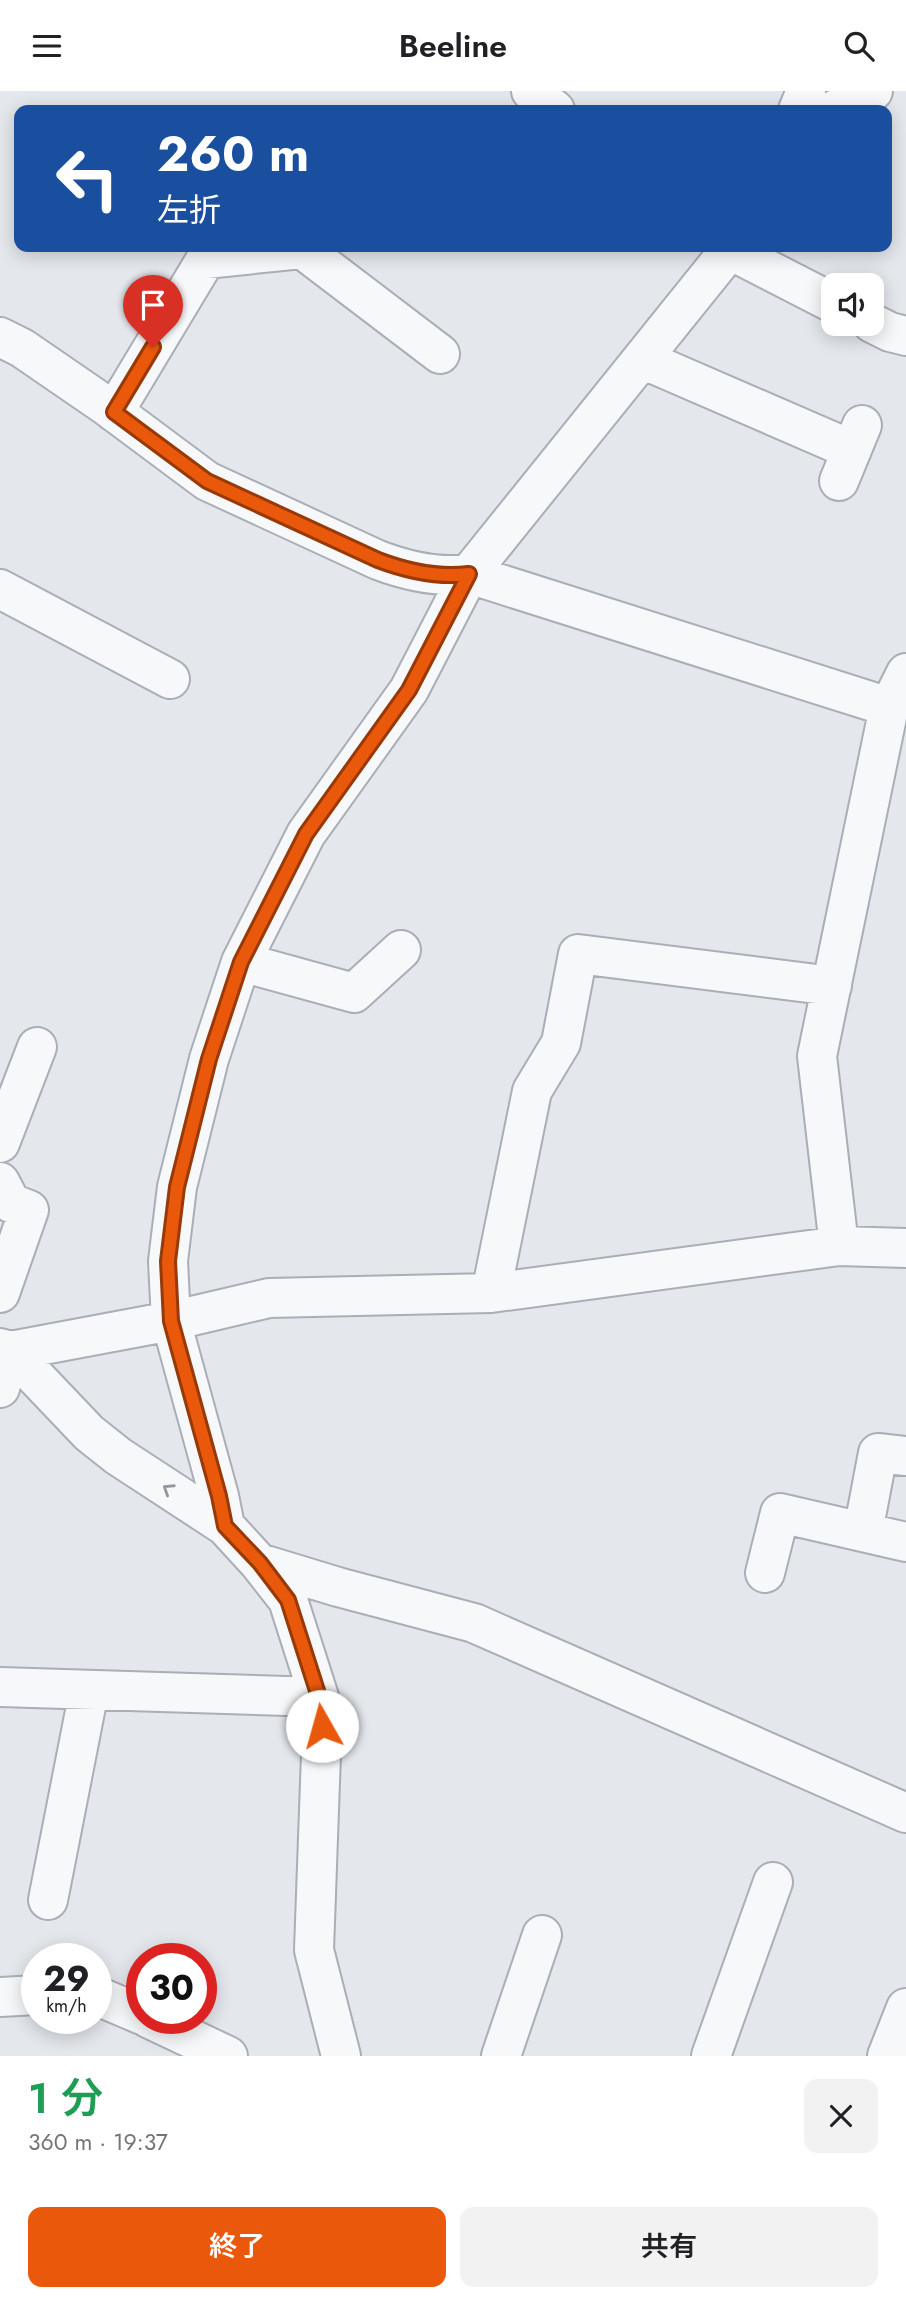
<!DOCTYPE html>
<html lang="ja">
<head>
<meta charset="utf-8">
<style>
	:root { --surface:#fff; --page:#f2f2f2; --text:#202124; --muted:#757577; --accent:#ea580c }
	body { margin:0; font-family:Jost,"Noto Sans JP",sans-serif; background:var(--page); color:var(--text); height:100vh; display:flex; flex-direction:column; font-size:26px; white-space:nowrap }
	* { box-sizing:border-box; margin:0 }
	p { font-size:23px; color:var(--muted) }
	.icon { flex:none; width:38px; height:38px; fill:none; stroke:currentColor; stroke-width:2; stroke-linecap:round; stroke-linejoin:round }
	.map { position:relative; height:1965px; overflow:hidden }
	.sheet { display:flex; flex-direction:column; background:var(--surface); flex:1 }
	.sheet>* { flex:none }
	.banner { position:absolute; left:14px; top:14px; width:878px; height:147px; border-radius:14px; box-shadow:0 4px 18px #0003; background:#1a4fa0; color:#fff; overflow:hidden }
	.tools { position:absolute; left:821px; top:182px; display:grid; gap:14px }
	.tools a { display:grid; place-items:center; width:63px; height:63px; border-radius:14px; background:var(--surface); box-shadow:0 4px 18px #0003; font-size:35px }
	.speed { position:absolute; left:21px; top:1852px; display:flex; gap:14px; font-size:35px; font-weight:700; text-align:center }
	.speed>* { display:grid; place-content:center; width:91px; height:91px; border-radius:50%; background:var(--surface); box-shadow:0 4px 18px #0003; line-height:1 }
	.speed small { font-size:18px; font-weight:400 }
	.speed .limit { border:10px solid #d22; background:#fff; color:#111 }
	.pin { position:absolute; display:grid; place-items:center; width:60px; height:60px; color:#fff; margin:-72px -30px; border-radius:50% 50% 50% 0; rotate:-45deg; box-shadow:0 0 7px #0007 }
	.pin .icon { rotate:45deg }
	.me { position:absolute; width:77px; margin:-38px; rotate:353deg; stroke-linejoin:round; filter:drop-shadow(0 0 5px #0008) }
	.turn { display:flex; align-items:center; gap:24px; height:147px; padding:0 28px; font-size:32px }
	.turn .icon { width:91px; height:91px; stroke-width:2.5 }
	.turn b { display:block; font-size:49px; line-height:60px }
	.round { display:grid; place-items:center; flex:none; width:74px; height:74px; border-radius:14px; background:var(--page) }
	.head { display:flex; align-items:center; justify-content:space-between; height:119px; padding:0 28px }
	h1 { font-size:42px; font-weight:600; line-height:52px; color:#1e9e55 }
	.cta { display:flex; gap:14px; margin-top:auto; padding:14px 28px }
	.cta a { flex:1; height:80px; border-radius:14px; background:var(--accent); color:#fff; font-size:28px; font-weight:600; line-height:80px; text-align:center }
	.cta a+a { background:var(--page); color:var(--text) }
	header { display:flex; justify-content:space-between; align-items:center; height:91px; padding:0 28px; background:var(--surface); font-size:32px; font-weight:600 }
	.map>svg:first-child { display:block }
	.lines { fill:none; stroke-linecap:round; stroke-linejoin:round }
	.minor-casing { stroke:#a9aeb7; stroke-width:42 }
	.minor { stroke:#f7f8fa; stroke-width:38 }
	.oneway { stroke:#9196a0 }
	.route-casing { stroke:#983908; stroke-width:18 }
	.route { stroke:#ea580c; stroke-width:12 }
</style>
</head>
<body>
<header><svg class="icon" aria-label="menu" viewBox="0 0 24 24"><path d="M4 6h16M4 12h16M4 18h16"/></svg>Beeline<svg class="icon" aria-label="search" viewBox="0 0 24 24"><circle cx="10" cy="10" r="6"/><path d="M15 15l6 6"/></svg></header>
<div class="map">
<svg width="906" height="1965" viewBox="0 0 906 1965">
	<rect width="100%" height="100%" fill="#e4e7ec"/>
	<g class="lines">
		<g class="minor-casing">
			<path id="minor" d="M531,0L555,19
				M798,19L806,0
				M834,19L873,0
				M724,156L833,212
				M872,232L890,241L906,245
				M0,246L22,257L105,314L207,390L378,469C407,480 438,487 469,483L889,616
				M642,268L852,359
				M114,321L206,168L302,158L440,263
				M839,390L862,334
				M0,498L170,588
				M241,871L354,902L401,859
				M0,1052L37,956
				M0,1091L11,1112L29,1119L0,1202
				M839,1155L817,965L889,616L906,582
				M491,1202L532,1000L561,952L578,863L832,895
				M0,1257L11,1260L171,1230L269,1207L491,1202L839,1155L906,1157
				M0,1297L11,1260L89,1342L118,1365L225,1435
				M863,1441L878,1362L906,1365
				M259,1472L338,1496L474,1532L906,1722
				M765,1482L780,1422L906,1451
				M0,1596L319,1606
				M48,1809L89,1600
				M0,1906L37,1904
				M96,1907H102L142,1924
				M148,1927L228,1965
				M341,1965L314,1859L322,1635L319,1606L288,1509L259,1472L225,1435L219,1405L171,1230L168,1170L177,1096L209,968L241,871L306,743L409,599L469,483L732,156
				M501,1965L542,1844
				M711,1965L773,1791
				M887,1965L906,1917"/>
		</g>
		<use href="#minor" class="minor"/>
	</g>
	<defs><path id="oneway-chevron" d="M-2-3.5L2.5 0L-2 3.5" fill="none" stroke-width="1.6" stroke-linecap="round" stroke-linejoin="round" transform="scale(1.75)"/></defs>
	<use class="oneway" href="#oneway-chevron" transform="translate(168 1398) rotate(-147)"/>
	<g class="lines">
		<g class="route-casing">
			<path id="route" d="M153,256L114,321L207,390L378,469C407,480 438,487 469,483L409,599L306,743L241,871L209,968L177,1096L168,1170L171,1230L219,1405L225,1435L260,1472L288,1509L319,1606L322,1635"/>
		</g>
		<use href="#route" class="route"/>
	</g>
</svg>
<div class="tools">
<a><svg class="icon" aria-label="sound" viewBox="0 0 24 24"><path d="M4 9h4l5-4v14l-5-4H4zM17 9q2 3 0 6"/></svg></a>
</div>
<div class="speed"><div>29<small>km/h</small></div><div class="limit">30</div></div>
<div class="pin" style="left:153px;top:256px;background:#d93025"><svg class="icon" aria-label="arrive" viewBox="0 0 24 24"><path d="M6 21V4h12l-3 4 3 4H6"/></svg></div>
<svg class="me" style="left:322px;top:1635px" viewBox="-20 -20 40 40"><circle r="19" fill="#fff"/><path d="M0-13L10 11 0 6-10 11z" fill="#ea580c"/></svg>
<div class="banner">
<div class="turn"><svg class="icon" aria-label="left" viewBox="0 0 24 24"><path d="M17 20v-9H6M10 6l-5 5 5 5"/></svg><div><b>260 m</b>左折</div></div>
</div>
</div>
<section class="sheet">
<div class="head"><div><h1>1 分</h1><p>360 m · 19:37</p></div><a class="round"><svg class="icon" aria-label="close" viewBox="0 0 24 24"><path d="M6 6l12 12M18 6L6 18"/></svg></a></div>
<div class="cta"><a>終了</a><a>共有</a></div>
</section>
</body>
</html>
